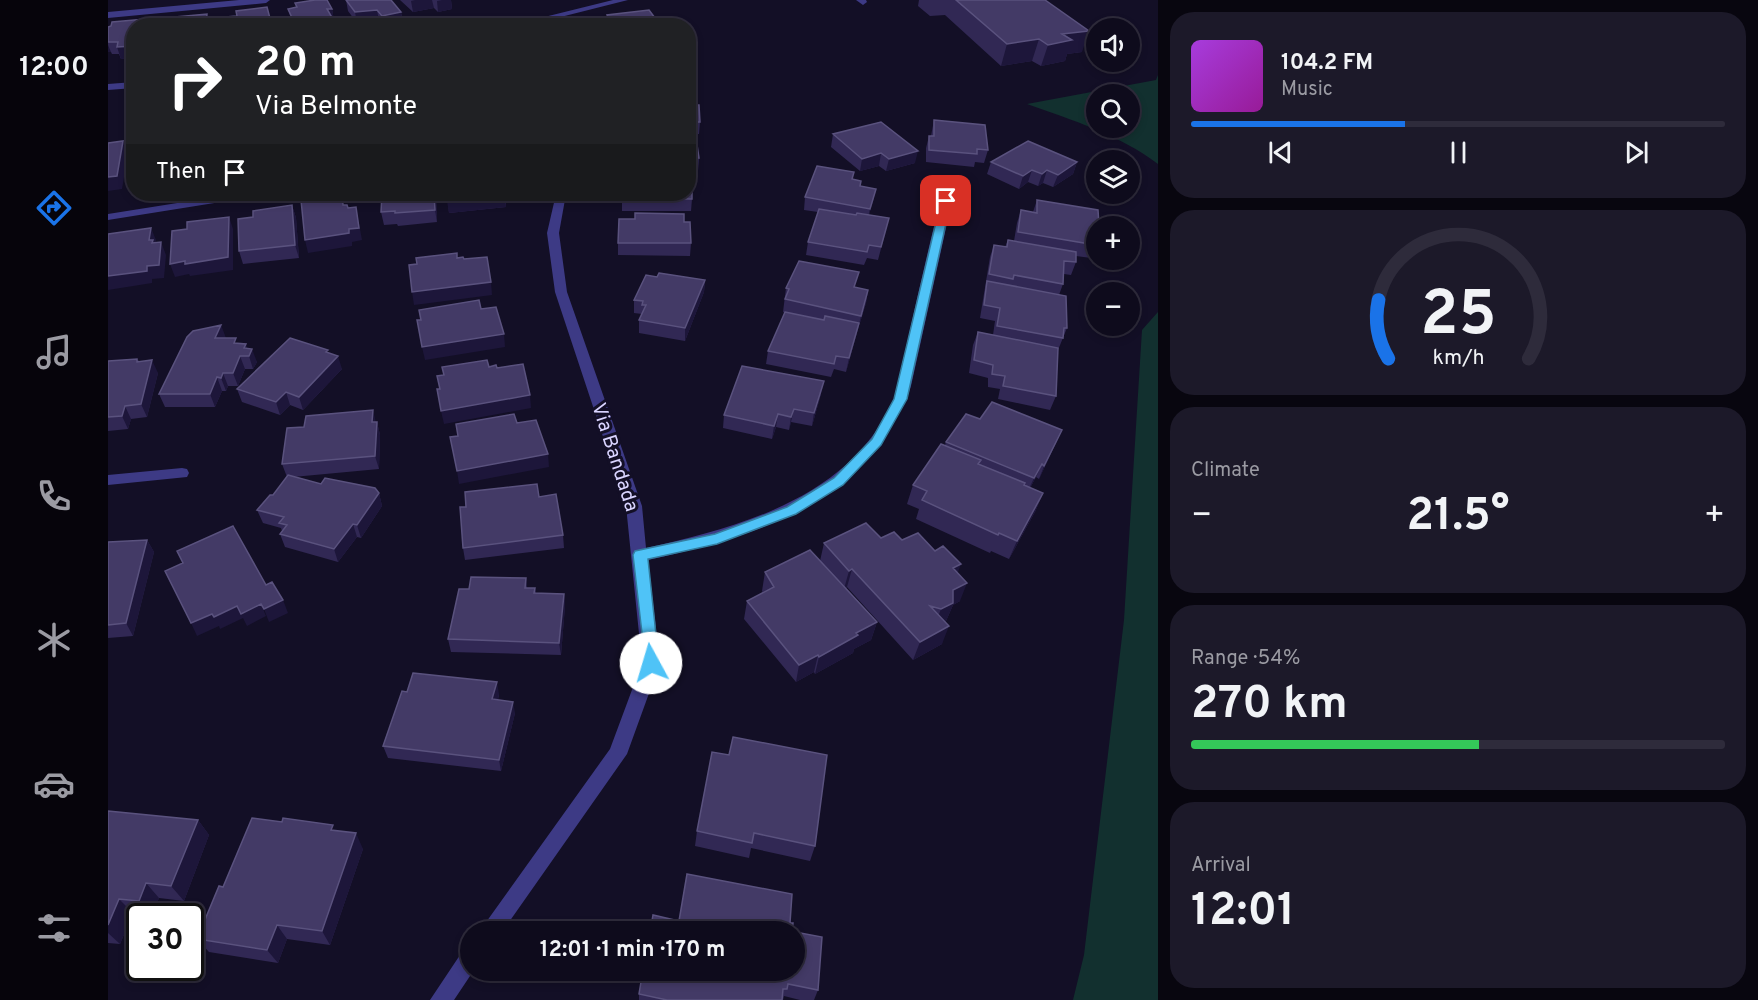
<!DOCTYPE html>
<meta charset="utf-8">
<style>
body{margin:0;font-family:Overpass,sans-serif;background:#1c1929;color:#f1f3f6;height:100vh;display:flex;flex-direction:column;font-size:22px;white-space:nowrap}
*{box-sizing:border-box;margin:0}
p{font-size:20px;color:#9b9ba3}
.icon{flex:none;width:33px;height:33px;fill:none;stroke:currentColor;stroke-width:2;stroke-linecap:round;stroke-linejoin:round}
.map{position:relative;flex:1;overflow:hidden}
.side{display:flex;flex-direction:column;gap:12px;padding:12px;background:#08060f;width:600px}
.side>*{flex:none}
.hud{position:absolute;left:18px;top:18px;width:570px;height:183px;border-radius:24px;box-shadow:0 3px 9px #0003,0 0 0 2px #2e2b3b;background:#202124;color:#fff;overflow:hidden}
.fabs{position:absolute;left:978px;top:18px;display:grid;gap:12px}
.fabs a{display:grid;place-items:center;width:54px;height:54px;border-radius:50%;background:#0e0b1c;box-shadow:0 3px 9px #0003,0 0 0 2px #2e2b3b;font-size:30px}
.speed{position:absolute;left:18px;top:903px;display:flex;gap:12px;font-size:30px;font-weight:700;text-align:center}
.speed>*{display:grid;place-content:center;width:78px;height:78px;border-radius:50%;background:#0e0b1c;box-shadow:0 3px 9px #0003,0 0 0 2px #2e2b3b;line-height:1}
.speed .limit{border:3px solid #111;border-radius:9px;background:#fff;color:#111}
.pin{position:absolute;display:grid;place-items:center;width:51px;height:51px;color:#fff;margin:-26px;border-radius:12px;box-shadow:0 3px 9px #0006}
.me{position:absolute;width:66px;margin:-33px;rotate:354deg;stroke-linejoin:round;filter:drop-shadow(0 0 4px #0008)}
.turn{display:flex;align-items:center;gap:21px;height:126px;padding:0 30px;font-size:27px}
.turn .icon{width:78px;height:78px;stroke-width:2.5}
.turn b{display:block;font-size:42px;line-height:51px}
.then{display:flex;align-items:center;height:57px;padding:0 30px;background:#0003;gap:12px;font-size:22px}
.big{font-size:45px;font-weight:700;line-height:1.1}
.side .tile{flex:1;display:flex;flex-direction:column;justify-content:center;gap:9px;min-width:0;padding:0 21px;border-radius:24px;background:#1c1929}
.side .dial{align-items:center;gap:0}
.dial svg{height:156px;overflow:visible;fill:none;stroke:#2e2b3b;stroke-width:7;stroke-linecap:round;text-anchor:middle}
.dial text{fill:#f1f3f6;stroke:none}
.song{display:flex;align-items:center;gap:18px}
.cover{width:72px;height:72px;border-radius:9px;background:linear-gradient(135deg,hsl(280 70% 55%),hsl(300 70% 35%))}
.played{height:6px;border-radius:3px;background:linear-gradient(90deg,#1a73e8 40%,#2e2b3b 40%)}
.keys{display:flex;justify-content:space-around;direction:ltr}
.heat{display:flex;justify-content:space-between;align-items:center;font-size:33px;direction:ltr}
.charge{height:9px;border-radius:4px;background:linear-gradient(90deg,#34c759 54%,#2e2b3b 0)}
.trip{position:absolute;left:352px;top:921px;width:345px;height:60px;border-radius:30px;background:#0e0b1c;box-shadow:0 3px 9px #0003,0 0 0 2px #2e2b3b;font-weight:700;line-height:60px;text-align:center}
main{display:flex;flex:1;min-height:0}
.tabs{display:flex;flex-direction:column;width:108px;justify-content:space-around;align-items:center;background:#06040b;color:#9b9ba3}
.tabs .icon{width:42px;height:42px}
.tabs .active{color:#1a73e8}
.tabs b{font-size:27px;color:#f1f3f6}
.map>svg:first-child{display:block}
.green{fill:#12302f;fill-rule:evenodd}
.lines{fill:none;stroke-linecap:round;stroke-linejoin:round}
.service{fill:#3d3a85;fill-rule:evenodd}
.minor{fill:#3d3a85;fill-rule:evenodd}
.tertiary{fill:#3d3a85;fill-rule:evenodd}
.wall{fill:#312854}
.shaded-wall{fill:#1d163a}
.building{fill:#433a66;stroke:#5a527e;stroke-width:1.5}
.route{fill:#4fc3f7;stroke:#337fa1;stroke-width:1.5}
.labels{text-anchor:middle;stroke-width:6;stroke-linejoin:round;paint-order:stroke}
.street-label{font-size:20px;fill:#d9d4ff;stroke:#130f26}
</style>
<main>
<nav class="tabs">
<b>12:00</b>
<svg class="icon active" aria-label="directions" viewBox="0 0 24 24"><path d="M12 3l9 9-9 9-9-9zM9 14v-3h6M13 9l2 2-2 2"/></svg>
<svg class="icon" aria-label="music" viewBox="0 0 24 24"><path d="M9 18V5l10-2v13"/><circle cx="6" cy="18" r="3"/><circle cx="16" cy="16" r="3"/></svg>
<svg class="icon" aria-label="phone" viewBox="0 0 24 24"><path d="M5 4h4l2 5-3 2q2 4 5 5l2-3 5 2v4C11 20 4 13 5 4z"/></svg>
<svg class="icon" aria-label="climate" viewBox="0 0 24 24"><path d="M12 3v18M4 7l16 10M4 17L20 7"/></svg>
<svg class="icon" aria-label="car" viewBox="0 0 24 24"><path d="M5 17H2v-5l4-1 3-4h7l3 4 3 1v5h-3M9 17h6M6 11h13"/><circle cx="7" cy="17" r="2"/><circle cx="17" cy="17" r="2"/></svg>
<svg class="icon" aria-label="filters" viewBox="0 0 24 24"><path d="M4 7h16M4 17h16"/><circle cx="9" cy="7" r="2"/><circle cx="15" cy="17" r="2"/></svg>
</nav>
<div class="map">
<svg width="1050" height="1000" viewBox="0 0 1050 1000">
<rect width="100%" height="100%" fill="#130f26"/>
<path class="green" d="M1050,75v89c-38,-29 -86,-44 -131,-60l129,-24zM988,94h34v34h-34z
M1050,312v688h-85l11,-45 40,-335 18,-290z"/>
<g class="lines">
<path class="service" d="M748,0h10l1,2 -4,3z"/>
<path class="minor" d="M131,0h31l-4,3 -158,15v-6z
M126,194h23l-5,3 -144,23v-6z
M448,194h10l-7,39 8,59 75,214 4,42c96,-21 211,-53 250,-155 6,-18 8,-36 12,-54 10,-46 21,-92 32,-138l6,-3 6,3 -41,185c-4,14 -11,25 -18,37 -51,89 -152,116 -245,137l12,103 -33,91 -125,178h-23l131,-183 32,-86 -16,-157 -71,-214 -8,-59z
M74,468l5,1 2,4 -2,4 -79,8v-10z
M363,945v25h3l-20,30h-24l34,-51z"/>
<path class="tertiary" d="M505,0h15l-103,26h-17z
M26,82v6l-26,2v-6z"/>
</g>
<path class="wall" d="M238,0l55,12 2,11 -12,3h-9l-3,-5 -22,2 -9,-12z
M292,0h51l1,9 -14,3 -4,-4 -21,4z
M811,0h126l37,52 -15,2 -2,7 -24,5 -9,-5 -31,5 -56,-51 -15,1 -12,-10z
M187,3l37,6 3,17h-42l-5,-17 8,-2z
M26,26v32l-13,1 -2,-5h-7l-1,-2h-3v-25z
M580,71l4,15v12h-4z
M580,99l8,6 4,17 -1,12h-9v4l9,20 -1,13h-10z
M826,120l54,30 -4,13 -9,-1 -1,5 -48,-5v-14l3,-12h2z
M725,134l82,29 -29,8 -7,-5 -19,5 -29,-24z
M883,162h86l-4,12 -20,13 -10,-4 -5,3 -10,-4 -9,7 -32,-15z
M581,178l3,21 -1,12h-69v-17z
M745,179l7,8 16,2 -7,26 20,3 -11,42 -11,-2 -3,7 -58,-10 2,-13 10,-30 -14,-2 1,-13z
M328,194l1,28 -39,4 -1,-2 -13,1 -3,-13z
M339,194h64l1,5h-6v8l-57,6z
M929,200l59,26v19l-5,13 -15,-2v6l-5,13 -7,-1 -1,10 -4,11 8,33 -9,22 -2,46 -6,14 -52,-11 2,-10 -12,-2v-9l-19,-5 4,-28 5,-13 15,3 2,-14 -15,-3 10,-61 4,-12 11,2 3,-7 6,1 3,-18 4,-13 12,2z
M184,205l4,13 3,40 -56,6 -4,-13z
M527,219l49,3 7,21 -1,13 -72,-1v-12z
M549,277l48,3 -1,12 -19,49 -46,-8v-13l3,-6 -8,-1v-13z
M678,288h69l13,2 -2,13 -8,26 -12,43 -12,-3 -3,8 -65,-13 2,-13 17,-38 -2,-1z
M117,338l22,10 10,14 -4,7h-8l-7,17h-10l-2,5h-4l-7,16h-50l-6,-13z
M222,354l12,15 -39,41 -13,-5 -10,10 -38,-13 -5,-13z
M29,359l2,2 19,12 -11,44 -16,2 -3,10 -20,2v-70z
M713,394l-9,32 -21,-4 -2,8 -13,-3 -4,12 -49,-11 1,-13z
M872,419l82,11 -23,49 -3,-2 -6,11 13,5 -8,19 -26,47 -18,-8 -1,2 -74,-34 3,-10 -12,-5 6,-19 32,-40 1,-3z
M269,422l3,13 -1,34 -86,8 28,7 58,9 3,13 -21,32 -4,-1 -19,25 -53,-15 -5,-13 2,-3 -1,-3 -18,-5 -6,-13 16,-15 14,-18 -5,-13z
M431,497l24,38 1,13 -99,12 -2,-12z
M773,538l21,2 56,33 2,28 -7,4 -7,16 -1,1 -3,22 -29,16 -66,-73 -1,1 31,34 -6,18 -17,9 -1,4 -38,21 -1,-2 -18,10 -52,-63 3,-18 16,-8 -1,-2 3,-19 55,-11 4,-18z
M39,540l7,12 -21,84 -25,2v-96z
M418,578l1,10h8l1,5 28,1 1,12 -4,49 -110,-3 -3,-13 21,-50z
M391,694l-1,6 17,13 -14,58 -113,-13 -5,-12z
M621,755l86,91 -5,15 -59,-13 -2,10 -54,-12 2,-15z
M0,811l90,9 11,15 -25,66 -25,-3 -7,17 -19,-2 -13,31 -12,-1z
M227,830l28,19 -33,96 -43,-6 -9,24 -69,-11 -12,-13 26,-52z
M687,970l23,20 -4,10h-14l-16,-4 -1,4h-144v-6z"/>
<path class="shaded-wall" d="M307,0h17l2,8 -21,4 -2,-11z
M334,0h9l1,9 -14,3 -1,-11z
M219,9h5l2,11h-4z
M269,10l2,11 -22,2 -2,-11z
M293,12l2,11 -12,3h-8l-1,-10z
M99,14l3,12h-5z
M209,20l2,6h-24l-1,-4z
M226,21l1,5h-15l-1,-3z
M981,31l-7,21 -15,2 -2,7 -24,5 7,-21 14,-11z
M931,39l-7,22 -31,5 6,-22z
M0,45l3,7h-3z
M26,46v12l-13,1 -4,-12z
M15,141l5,13 -6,35 -14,2v-14z
M810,151l-3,12 -29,8 3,-12z
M773,153l-2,13 -19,5 2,-12z
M969,162l-4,12 -20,13 5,-12z
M924,170l-4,12 -9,7 4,-13z
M939,170l-4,13 -5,3 4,-12z
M18,175h8v13h-3z
M768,189l-3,13 -6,19 3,-12z
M326,194h2l1,28 -2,-12z
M397,194l1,13 -57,6 -2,-12z
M184,205l4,13 3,40 -4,-13z
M248,207l6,33 -10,2v4l-44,7 -3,-13 44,-11z
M121,217l4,12v41l-43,6 -1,-2 -14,3 -5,-13z
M43,228l5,12 -1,5 -6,-5z
M53,242l5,13 -2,23 -12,1v4l-44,7v-14l39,-10z
M597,280l-1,12 -19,49v-13z
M383,282l1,13 -78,10 -2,-13z
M760,290l-2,13 -8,26 3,-13z
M751,323l-3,13 -10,36 3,-14z
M113,325l5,13h-11z
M396,334l1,13 -80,13 -3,-13z
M138,344l3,10 3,-5 5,13 -4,7 -4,-13 -5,-8z
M132,356l5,13 -7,17 -5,-13z
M230,356l4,13 -39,41 -4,-13z
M44,360l6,13 -11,44 -6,-13z
M115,373l5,13 -2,5 -5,-13z
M109,377l5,14 -7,16 -5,-13z
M716,381l-3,13 -9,32 2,-13z
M178,392l4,13 -10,10 -4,-13z
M422,395l1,13 -87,16 -3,-13z
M17,406l6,13 -3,10 -6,-13z
M686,409l-3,13 -2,8 2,-13z
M265,410l3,13 -4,-1z
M670,414l-2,13 -4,12 2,-13z
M269,422l3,13 -1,34 -4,-13z
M954,430l-6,13 -17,36 5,-13z
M440,454l1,13 -90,17 -2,-13z
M934,464l-6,13 -8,14 6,-13z
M271,493l3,13 -21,32 -4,-13z
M935,493l-8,19 -26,47 8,-18z
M245,524l4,13 -19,25 -4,-13z
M39,540l7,12 -21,84 -7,-13z
M853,564l-7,19 -1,-15z
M744,569l-5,18 -3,2 5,-18z
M859,583l-7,18 -7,4 -7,16 -12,6 7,-18 12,-19z
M456,594l1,12 -4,49 -2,-12z
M175,600l5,13 -19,9 -5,-13z
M153,604l5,12 -19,10 -6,-12z
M129,606l6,12 -23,11 -1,-3 -22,10 -6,-13 21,-9z
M769,622l-6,18 -17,9 -1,4 -38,21 4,-17 37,-24z
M841,626l-7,18 -29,16 7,-18z
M710,655l-4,17 -18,10 3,-17z
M389,682l2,12 -4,17 -3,-12z
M405,702l2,11 -14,58 -2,-11z
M90,820l11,15 -25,66 -13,-15z
M248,833l7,16 -33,96 -8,-14z
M38,883l13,15 -7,17 -13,-14z
M11,899l14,14 -13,31 -12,-11v-8z
M169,925l10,14 -9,24 -11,-13z"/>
<path class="building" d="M207,0h12l5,9h-5l7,12 -15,2 -2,-3 -23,2 -6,-13 9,-2 -2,-4z
M238,0h45l10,12 -19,4 -5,-6 -22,2z
M848,0h89l44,31 -27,3 10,6 -24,5 -9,-6 -32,5z
M159,7l5,19h-44l-2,-9 11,-1 -1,-5z
M541,10l12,16h-59l-3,-5 10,-1 -2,-5z
M99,14l-1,11 -42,1v-4l10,-1 1,-4z
M37,19l-2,7h-9v20l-17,1 1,-5h-10v-15l3,-1 1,-4z
M580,71h1l3,15h-4z
M580,99h8v6h3l1,17h-12z
M826,120l51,5 3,25 -11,-1v5l-48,-4v-14h5z
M773,122l37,29 -29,8 -8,-6 -19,6 -29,-25z
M580,133h2v5h6l3,20h-11z
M15,141l-6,35 -9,1v-34z
M23,141h3v34h-8z
M920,141l49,21 -19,13 -11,-5 -5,4 -10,-4 -9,6 -32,-14z
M709,166l37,6 -2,7 9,2 -1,5 16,3 -6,20 -65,-12z
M581,171v7h3v21l-71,-1 1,-4h66z
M234,194l1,11h4l1,3 8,-1 3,21 -10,1v4l-44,7 -4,-40z
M274,194h52l1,16 -40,3v-2l-14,1z
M339,194h58l-58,7z
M929,200l61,10 1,16h-3v19l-78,-13 3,-22 16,3z
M184,205l3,40 -56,6 -1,-32 15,-2v-6z
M711,209l37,6 1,-2 32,5 -8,29 -12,-2 -2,7 -59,-10z
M527,213l49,1v8h6l1,21h-73l1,-24h16z
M121,217l-1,40 -43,7v-3l-15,3 2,-33 15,-2v-7z
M43,228l-2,12h4l-1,3 9,-1 -2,23 -12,1v5l-39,5v-42z
M900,240l68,12v10l-12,-1 -1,23 -49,-9 -1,4 -24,-5 5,-29 13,2z
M349,253v5l6,-1 1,2 23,-2 4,25 -79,10 -3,-27 8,-1 -1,-6z
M691,261l60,11 -5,15 14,3 -7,26 -76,-17 4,-10 -3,-1z
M551,273l46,7 -20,48 -46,-8 7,-15h-4l1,-4 -9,-1 12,-25 11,2z
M879,281l79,15 1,32h-3l-1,10 -66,-12 3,-18 -16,-3z
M371,300l2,9 15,-2 8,27 -82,13 -5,-27h4l-2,-10z
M677,312l39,8 1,-4 34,7 -10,35 -13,-2 -2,8 -66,-13z
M113,325l-6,13h21l-2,5 12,1 -2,4 8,1 -3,7h-9l-7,17h-10l-2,5 -4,-1 -7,17h-51l28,-57 6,-6z
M870,332l80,16 -2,48 -53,-10 2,-10 -13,-2 1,-9 -19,-5z
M182,338l38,12 -2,2 12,4 -39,41 -13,-5 -10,10 -39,-13z
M29,359v3l15,-2 -11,44 -16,2 -3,10 -14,1v-56z
M379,360l2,7 7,-2 1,3 26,-4 7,31 -89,16 -4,-22h3l-3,-13 7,-1 -2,-8z
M634,366l82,15 -10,32 -20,-4 -3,8 -13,-3 -4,12 -50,-11z
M884,402l70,28 -18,36 -2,-2 -8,14 -88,-36 20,-28 14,5z
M265,410l-1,12h5l-2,34 -93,8 5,-36 17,-1 2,-11z
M406,414l3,9 19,-3 12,34 -91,17 -7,-34 8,-1 -2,-12z
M833,444l40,16 -3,4 47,19 -1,2 19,8 -26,48 -18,-8 -1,2 -76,-35 5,-9 -14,-6z
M180,475l33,9 4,-6 50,10 4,5 -22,32 -4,-1 -19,25 -54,-15 7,-9 -8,-2 5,-6 -27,-7 13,-15h3z
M429,484l2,13 17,-3 7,41 -100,13 -3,-41h6l-1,-15z
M758,523l15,15 13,-6 8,8 16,-7 17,18 8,-5 18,18 -8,4 14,15 -14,7v13l-12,6 -11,-3 19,20 -29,16 -68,-73 -3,2 -25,-28z
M125,526l33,59 6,-3 11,18 -19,9 -3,-5 -20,10 -4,-8 -23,11 -2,-3 -21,9 -26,-52 18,-8 -6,-12z
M39,540l-21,83 -18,2v-83z
M702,550l67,72 -21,11 2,2 -39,22 -1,-2 -19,10 -52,-64 27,-14 -9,-15z
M363,577l55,1 -1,10h10l-1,5 30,1 -5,49 -111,-4 11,-50h10z
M305,673l84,9 -5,17 21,3 -14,58 -116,-14 19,-55 5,1z
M625,737l94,18 -12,91 -61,-13 -2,10 -55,-12 15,-79 17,3z
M0,811l90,9 -27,66 -25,-3 -7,18 -20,-2 -11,26z
M144,818l30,4 1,-4 50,7 -2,5 25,3 -34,98 -45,-6 -10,25 -70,-11 22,-53 4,1z
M579,874l105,20 -2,29h3l-1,9h-142l3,-17 26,6z
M687,932l27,5 -4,53 -30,-6 -1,5h-4l-1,11h-115l-28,-6 4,-24h152z"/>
<path class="route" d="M838,198l5,3 -44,198 -26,46 -38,40 -47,29 -79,30 -69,15 11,104 -2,5 -6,2 -5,-2 -13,-113 2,-4 80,-17 72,-27 47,-29 38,-39 22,-40 47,-198z"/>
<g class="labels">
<g class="street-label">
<text transform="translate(508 457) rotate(72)" y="7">Via Bandada</text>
</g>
</g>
</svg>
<div class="fabs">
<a><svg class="icon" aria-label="sound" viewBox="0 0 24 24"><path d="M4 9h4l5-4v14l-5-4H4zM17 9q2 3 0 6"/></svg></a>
<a><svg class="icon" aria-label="search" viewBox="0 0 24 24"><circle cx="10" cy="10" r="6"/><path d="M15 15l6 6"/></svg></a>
<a><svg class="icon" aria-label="layers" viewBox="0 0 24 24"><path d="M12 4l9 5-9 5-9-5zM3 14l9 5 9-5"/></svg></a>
<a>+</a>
<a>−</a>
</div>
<div class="speed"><div class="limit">30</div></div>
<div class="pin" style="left:838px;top:201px;background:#d93025"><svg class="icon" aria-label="arrive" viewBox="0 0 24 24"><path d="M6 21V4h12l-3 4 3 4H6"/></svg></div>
<svg class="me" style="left:543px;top:663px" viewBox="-20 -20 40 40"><circle r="19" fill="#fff"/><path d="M0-13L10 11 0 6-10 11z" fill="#4fc3f7"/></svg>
<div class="trip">12:01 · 1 min · 170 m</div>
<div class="hud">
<div class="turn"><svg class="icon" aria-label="right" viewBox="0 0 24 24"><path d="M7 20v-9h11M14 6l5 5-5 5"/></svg><div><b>20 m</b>Via Belmonte</div></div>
<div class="then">Then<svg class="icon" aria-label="arrive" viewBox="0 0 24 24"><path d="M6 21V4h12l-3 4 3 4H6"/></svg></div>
</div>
</div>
<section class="side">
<div class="tile">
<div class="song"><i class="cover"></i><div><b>104.2 FM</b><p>Music</p></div></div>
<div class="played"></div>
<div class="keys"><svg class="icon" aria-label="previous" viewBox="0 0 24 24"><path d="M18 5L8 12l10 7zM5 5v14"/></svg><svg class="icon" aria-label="pause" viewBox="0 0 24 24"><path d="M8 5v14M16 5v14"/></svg><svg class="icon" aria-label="next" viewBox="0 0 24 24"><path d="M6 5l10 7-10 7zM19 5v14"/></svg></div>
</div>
<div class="tile dial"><svg viewBox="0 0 100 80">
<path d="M14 69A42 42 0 1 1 86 69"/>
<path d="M14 69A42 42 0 0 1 9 39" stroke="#1a73e8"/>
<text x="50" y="56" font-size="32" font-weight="700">25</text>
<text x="50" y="72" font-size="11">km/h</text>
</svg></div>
<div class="tile"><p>Climate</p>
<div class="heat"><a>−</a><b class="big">21.5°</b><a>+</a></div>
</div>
<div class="tile"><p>Range · 54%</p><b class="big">270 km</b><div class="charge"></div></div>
<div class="tile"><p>Arrival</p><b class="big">12:01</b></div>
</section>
</main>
